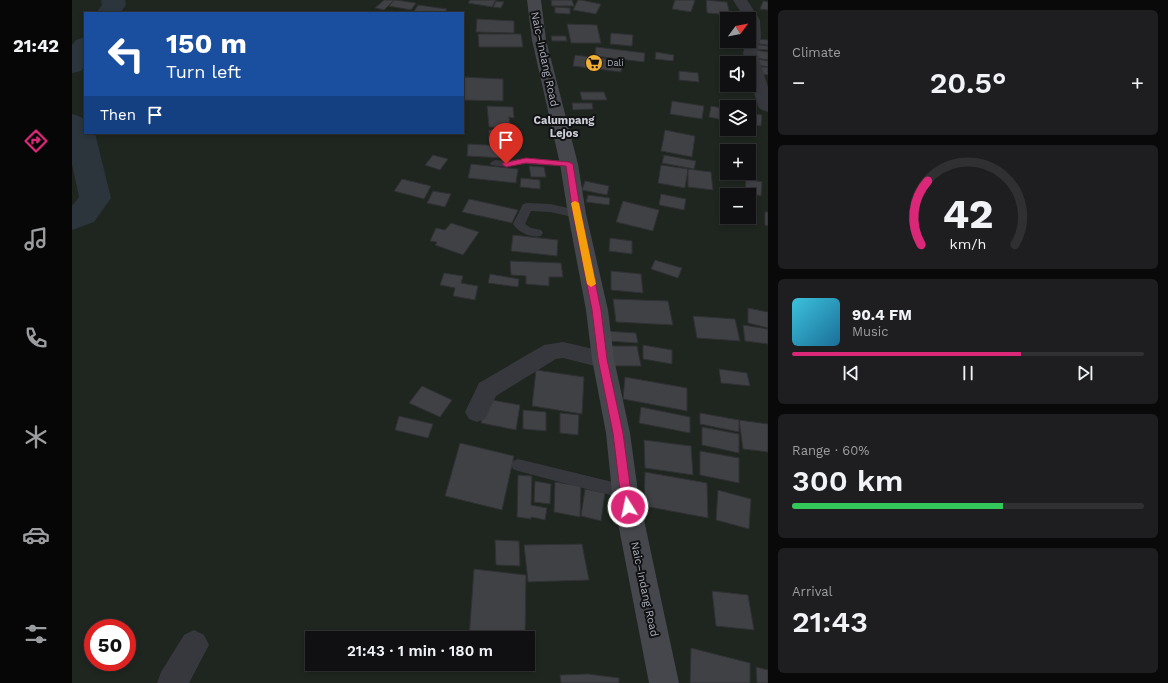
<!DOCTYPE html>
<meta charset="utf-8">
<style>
body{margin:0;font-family:"Work Sans",sans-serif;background:#1e1e20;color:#f1f3f6;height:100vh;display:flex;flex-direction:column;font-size:15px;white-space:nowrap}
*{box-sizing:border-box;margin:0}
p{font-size:13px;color:#9c9d9f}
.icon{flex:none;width:22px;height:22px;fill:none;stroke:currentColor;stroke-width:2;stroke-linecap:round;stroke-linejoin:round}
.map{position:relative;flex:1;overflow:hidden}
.panel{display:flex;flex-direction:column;gap:10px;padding:10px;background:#09090a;width:400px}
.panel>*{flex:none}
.guide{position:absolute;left:12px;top:12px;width:380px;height:122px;border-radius:0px;box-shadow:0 2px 6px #0003,0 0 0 1px #303032;background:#1a4fa0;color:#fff;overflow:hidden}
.needle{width:26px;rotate:58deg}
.tools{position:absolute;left:648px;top:12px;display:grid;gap:8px}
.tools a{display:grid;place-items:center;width:36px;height:36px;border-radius:0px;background:#101012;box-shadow:0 2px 6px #0003,0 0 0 1px #303032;font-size:20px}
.speed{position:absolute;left:12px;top:619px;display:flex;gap:8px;font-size:20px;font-weight:700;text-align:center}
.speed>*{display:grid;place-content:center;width:52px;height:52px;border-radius:50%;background:#101012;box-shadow:0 2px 6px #0003,0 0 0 1px #303032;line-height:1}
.speed .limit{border:6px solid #d22;background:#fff;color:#111}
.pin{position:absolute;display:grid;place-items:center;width:34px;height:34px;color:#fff;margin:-41px -17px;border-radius:50% 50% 50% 0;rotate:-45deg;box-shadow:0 0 4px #0007}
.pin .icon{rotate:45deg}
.me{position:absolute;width:44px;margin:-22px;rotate:350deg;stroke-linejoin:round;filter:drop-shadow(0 0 3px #0008)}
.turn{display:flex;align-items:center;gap:14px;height:84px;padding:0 16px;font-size:18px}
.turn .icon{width:52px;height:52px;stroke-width:2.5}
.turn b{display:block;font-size:28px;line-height:34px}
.then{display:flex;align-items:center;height:38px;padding:0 16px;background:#0003;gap:8px;font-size:15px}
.big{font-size:30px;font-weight:600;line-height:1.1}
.panel .card{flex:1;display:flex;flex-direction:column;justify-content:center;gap:6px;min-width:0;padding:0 14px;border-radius:6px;background:#1e1e20}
.panel .dial{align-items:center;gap:0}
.dial svg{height:104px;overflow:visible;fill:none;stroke:#303032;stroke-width:7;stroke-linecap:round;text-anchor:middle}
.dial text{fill:#f1f3f6;stroke:none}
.song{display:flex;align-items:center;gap:12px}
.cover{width:48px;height:48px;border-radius:6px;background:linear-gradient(135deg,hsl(190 70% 55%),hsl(200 70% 35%))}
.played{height:4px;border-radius:2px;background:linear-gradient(90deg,#db2777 65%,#303032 65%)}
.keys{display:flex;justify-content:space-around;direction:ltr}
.heat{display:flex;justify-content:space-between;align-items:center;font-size:22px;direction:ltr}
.charge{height:6px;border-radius:3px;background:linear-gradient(90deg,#34c759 60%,#303032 0)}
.trip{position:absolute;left:233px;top:631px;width:230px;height:40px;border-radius:0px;background:#101012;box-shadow:0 2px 6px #0003,0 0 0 1px #303032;font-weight:600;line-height:40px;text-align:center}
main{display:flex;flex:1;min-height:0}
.menu{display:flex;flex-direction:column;width:72px;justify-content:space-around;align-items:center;background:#060607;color:#9c9d9f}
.menu .icon{width:28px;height:28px}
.menu .selected{color:#db2777}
.menu b{font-size:18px;color:#f1f3f6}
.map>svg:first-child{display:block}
.green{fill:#1e261f;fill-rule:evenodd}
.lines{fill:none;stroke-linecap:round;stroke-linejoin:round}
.river{fill:#2c353c;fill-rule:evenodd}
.building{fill:#404145;stroke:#303034}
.lane{fill:#37383d;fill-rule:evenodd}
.street{fill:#37383d;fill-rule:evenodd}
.secondary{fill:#45474d;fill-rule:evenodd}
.route{fill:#db2777;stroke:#8e194d}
.slow{fill:#f59e0b}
.labels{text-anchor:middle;stroke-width:4;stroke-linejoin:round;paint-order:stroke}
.far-poi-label{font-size:9px;fill:#a8adb8;stroke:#111113;text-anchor:start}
.street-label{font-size:11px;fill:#a8adb8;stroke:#111113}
.far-quarter-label{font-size:11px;font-weight:bold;fill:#c9ccd4;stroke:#111113}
</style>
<main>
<nav class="menu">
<b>21:42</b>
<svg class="icon selected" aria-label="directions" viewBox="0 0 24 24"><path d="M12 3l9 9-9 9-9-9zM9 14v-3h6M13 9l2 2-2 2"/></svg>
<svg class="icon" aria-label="music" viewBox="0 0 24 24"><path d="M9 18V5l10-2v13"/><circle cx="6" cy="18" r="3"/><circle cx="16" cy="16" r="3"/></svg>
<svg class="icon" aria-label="phone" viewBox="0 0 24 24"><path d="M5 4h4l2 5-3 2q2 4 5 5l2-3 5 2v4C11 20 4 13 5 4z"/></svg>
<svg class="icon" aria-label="climate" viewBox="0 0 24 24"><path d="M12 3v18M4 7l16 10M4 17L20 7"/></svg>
<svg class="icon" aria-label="car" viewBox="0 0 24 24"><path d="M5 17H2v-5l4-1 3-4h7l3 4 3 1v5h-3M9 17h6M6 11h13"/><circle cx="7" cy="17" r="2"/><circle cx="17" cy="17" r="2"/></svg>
<svg class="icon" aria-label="filters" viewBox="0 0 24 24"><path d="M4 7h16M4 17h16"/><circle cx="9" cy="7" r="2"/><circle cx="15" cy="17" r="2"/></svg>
</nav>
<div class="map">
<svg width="696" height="683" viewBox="0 0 696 683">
<rect width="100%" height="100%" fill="#161618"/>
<path class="green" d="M0,0h696v683h-696zM13,13h378v120h-378zM655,19h22v22h-22zM655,63h22v22h-22zM655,107h22v22h-22zM655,151h22v22h-22zM655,195h22v22h-22zM21,628h34v34h-34zM240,638h216v26h-216z"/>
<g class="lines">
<path class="river" d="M29,0h24l1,5 -6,8h-24l6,-8z
M13,37v28l-4,6 -9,2v-28l4,-5z
M0,114c14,4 13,5 13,19h10l16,65 -17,24 -22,8v-24l7,-9 -7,-33z"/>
</g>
<path class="building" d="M312,0h10l-10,10 -9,-2z
M322,0h2l20,3 -5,7 -22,-4z
M398,0h26l-4,7 -24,-4z
M479,0h21l2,6h-22z
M506,0h3l20,4 -5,10 -23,-4z
M603,0h20l-4,12 -19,-3z
M634,0l21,2 3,13 -23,-2z
M424,1l8,1 -3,6 -8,-1z
M691,1l5,1v8l-8,-1z
M346,5l29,4 -2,4h-32z
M483,7l15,1v6l-15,-1z
M405,19l37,2v12l-38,-1z
M495,24l30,1 4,18h-30z
M539,33l22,2 -1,11 -22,-2z
M406,34h43l2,13h-44z
M479,36h15l1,5h-15z
M686,39l10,1v5l-9,-1z
M682,44l14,2v4l-13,-1z
M524,47l49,6 -1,9 -49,-6z
M683,50l13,2v8l-13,-2z
M584,52l18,3 -1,6 -18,-2z
M503,55l48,6 -2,11 -48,-6z
M686,59l10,2v6l-11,-2z
M689,67h7v8l-5,-1z
M607,71l19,2 1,9 -20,-2z
M391,77l40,2v22l-40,-1z
M508,92h24l3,8h-25z
M600,101l32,5 -2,13 -32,-5z
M500,103h20l1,6 -20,1z
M415,106l26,1 1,11 -5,-1 1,11 -21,-1z
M639,106l16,3v12l-18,-4z
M677,113l13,2 -1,11 -12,-2z
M417,130h19l1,12 -20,-1z
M593,130l30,6 -3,21 -31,-6z
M396,144l36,2 -1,12 -36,-2z
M361,155l15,4 -8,11 -15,-5z
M592,155l32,6 -2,8 -32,-6z
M399,164l47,5 -2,14 -48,-5z
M589,165l27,4 -3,19 -27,-5z
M457,166l15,1 2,10h-15z
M616,169l23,3 2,18 -25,-3z
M449,178l19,2v9l-20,-2z
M330,179l29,7 -7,13 -30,-8z
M674,179l16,3 -1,14 -16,-4z
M513,181l24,5 -2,9 -25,-5z
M361,191l18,3 -6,13 -18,-4z
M589,194l25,5 -2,11 -25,-5z
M516,195l22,3 -1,7 -23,-3z
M397,199l23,5 26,6 -6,13 -50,-11z
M551,201l36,9 -6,21 -37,-9z
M693,212h3v14l-3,-1z
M379,223l28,9 -16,23 -28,-10 2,-3 -7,-1 6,-13 9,2z
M441,235l45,5 -1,16 -46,-5z
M538,238l22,3v13l-23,-3z
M583,260l27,8 -4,10 -27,-9z
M438,261l51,2 2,14h-14v9l-23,-2v-8l-15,-1z
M539,271l30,3 2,19 -32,-3z
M372,273l19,3 -2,7 17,3 -3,14 -22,-4 2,-8 -15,-3z
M418,274l29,5 -1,8 -30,-4z
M541,299l55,2 5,24 -57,-3z
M676,308l20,4v16l-20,-5z
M621,316l42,3 5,22 -43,-3z
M671,325l25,4v15l-23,-3z
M533,331l31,2 2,10 -32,-2z
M571,345l29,5v14l-29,-5z
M537,346h28l4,20h-29z
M647,369l28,4 3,13 -29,-3z
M464,370l48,7 -2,37 -50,-8z
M553,377l62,11v23l-64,-12z
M350,386l30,14 -12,17 -31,-14z
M414,399l34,6 -4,25 -35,-7z
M569,407l49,10v16l-51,-10z
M451,410l23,2v19l-23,-2z
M488,413l19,2 -1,20 -18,-2z
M628,413l39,7v12l-39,-8z
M327,416l34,8 -5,14 -33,-8z
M667,420l29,4v28l-25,-3z
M630,427l37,7v19l-37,-8z
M572,440l47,6 2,29 -48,-7z
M388,443l54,13 -12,54 -57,-14z
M628,451l39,7v25l-39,-8z
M573,472l62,11 1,35 -64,-12z
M446,475l14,1 -1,29 16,3 -2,12 -14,-3v2l-14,-2z
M463,481l16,3 -1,20 -16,-2z
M483,482l26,4 -1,31 -26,-5z
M513,489l20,4 -4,28 -20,-5z
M646,490l33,9 -2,30 -33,-9z
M423,540l24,1 1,25 -24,-1z
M510,544l7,36 -61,2 -4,-37z
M402,569l52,6 -1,63h-56z
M640,591l36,4 6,35 -38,-4z
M619,648l59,15v20h-60z
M684,667l12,3v13h-11z
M516,674l31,4v5h-58l-1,-8z"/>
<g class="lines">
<path class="lane" d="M454,158l43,3 5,3 -5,3 -43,-3 -20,3 -15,-2 -1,-2 5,-3 11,1z
M455,203l23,1 31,7 2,3 -2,3 -4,1 -27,-6 -19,-1 -6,13 6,4 10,2 2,3 -2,3c-10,2 -22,-3 -28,-12l10,-20z
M446,459l107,26 5,2 3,5 -3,5 -5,2 -107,-28 -5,-2 -2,-4 2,-4z"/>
<path class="street" d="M661,0h14l13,20 1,16 -4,17 11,34v25l-8,-3 -2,-3 -9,-31v-12h-4l-2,-10 3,-12h3v-22h-4z
M491,342l48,11 3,6 -3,6 -8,3 -40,-10 -7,1 -60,37 -11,23 -8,3 -8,-3 -4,-7 14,-29 65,-38z
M122,630l10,5 5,10 -20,38h-32l4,-11 23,-37z"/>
<path class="secondary" d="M455,0h14l5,40 32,124 8,50 22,96 6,49 16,74 8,59 41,191h-30l-37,-191 -6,-59 -14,-74 -6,-49 -18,-96 -8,-50 -28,-124z"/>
</g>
<path class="route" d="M454,158l43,4 4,2 8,50 20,96 6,49 16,74 10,74 -1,3 -4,2 -4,-2 -2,-3 -9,-74 -15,-74 -6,-49 -19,-96 -7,-48 -40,-3 -20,4 -4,-3 1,-1z"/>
<path class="slow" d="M503,201l4,2 17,81 -5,3 -4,-3 -16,-81z"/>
<defs>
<g id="supermarket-disc" transform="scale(0.9)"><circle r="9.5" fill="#f2b134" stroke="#111113"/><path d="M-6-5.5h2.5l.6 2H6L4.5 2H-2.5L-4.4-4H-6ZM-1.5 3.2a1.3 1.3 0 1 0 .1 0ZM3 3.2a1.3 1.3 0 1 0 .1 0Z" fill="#111"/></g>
</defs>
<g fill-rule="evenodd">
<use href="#supermarket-disc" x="522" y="63"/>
</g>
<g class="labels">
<g class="far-poi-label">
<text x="535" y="66">Dali</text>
</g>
<g class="street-label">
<text transform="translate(473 59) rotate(78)" y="4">Naic–Indang Road</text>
<text transform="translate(573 589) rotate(78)" y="4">Naic–Indang Road</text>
</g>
<g class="far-quarter-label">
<text x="492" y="124">Calumpang<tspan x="492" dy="13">Lejos</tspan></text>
</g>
</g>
</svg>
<div class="tools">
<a><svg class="needle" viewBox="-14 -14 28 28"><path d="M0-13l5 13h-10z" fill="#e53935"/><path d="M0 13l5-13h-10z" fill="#9c9d9f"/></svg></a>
<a><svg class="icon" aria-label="sound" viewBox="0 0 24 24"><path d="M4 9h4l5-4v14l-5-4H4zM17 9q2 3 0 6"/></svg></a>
<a><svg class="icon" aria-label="layers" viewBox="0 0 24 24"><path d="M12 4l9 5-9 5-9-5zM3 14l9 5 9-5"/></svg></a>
<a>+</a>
<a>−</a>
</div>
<div class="speed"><div class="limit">50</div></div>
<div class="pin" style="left:434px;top:164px;background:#d93025"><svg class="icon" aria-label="arrive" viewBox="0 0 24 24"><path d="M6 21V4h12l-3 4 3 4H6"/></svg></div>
<svg class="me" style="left:556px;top:507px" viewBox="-20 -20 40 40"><circle r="17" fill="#db2777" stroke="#fff" stroke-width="3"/><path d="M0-11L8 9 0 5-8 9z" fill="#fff"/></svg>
<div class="trip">21:43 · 1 min · 180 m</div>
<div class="guide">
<div class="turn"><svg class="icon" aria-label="left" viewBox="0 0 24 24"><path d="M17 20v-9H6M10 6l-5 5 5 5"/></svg><div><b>150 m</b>Turn left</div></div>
<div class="then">Then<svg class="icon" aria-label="arrive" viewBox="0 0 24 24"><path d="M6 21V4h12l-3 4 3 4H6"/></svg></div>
</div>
</div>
<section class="panel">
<div class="card"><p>Climate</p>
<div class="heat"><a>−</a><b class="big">20.5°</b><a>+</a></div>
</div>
<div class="card dial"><svg viewBox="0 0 100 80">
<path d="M14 69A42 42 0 1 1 86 69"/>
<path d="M14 69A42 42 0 0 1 19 20" stroke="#db2777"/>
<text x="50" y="56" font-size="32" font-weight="700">42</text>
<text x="50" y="72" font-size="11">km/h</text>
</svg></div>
<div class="card">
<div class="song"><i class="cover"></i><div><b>90.4 FM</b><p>Music</p></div></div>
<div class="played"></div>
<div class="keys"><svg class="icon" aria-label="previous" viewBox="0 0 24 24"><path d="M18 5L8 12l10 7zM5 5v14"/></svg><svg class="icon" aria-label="pause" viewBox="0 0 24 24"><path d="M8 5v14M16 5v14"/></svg><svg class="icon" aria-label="next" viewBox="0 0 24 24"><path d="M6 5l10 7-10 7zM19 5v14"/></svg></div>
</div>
<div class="card"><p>Range · 60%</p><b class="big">300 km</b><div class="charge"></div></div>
<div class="card"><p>Arrival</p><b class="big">21:43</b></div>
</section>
</main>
